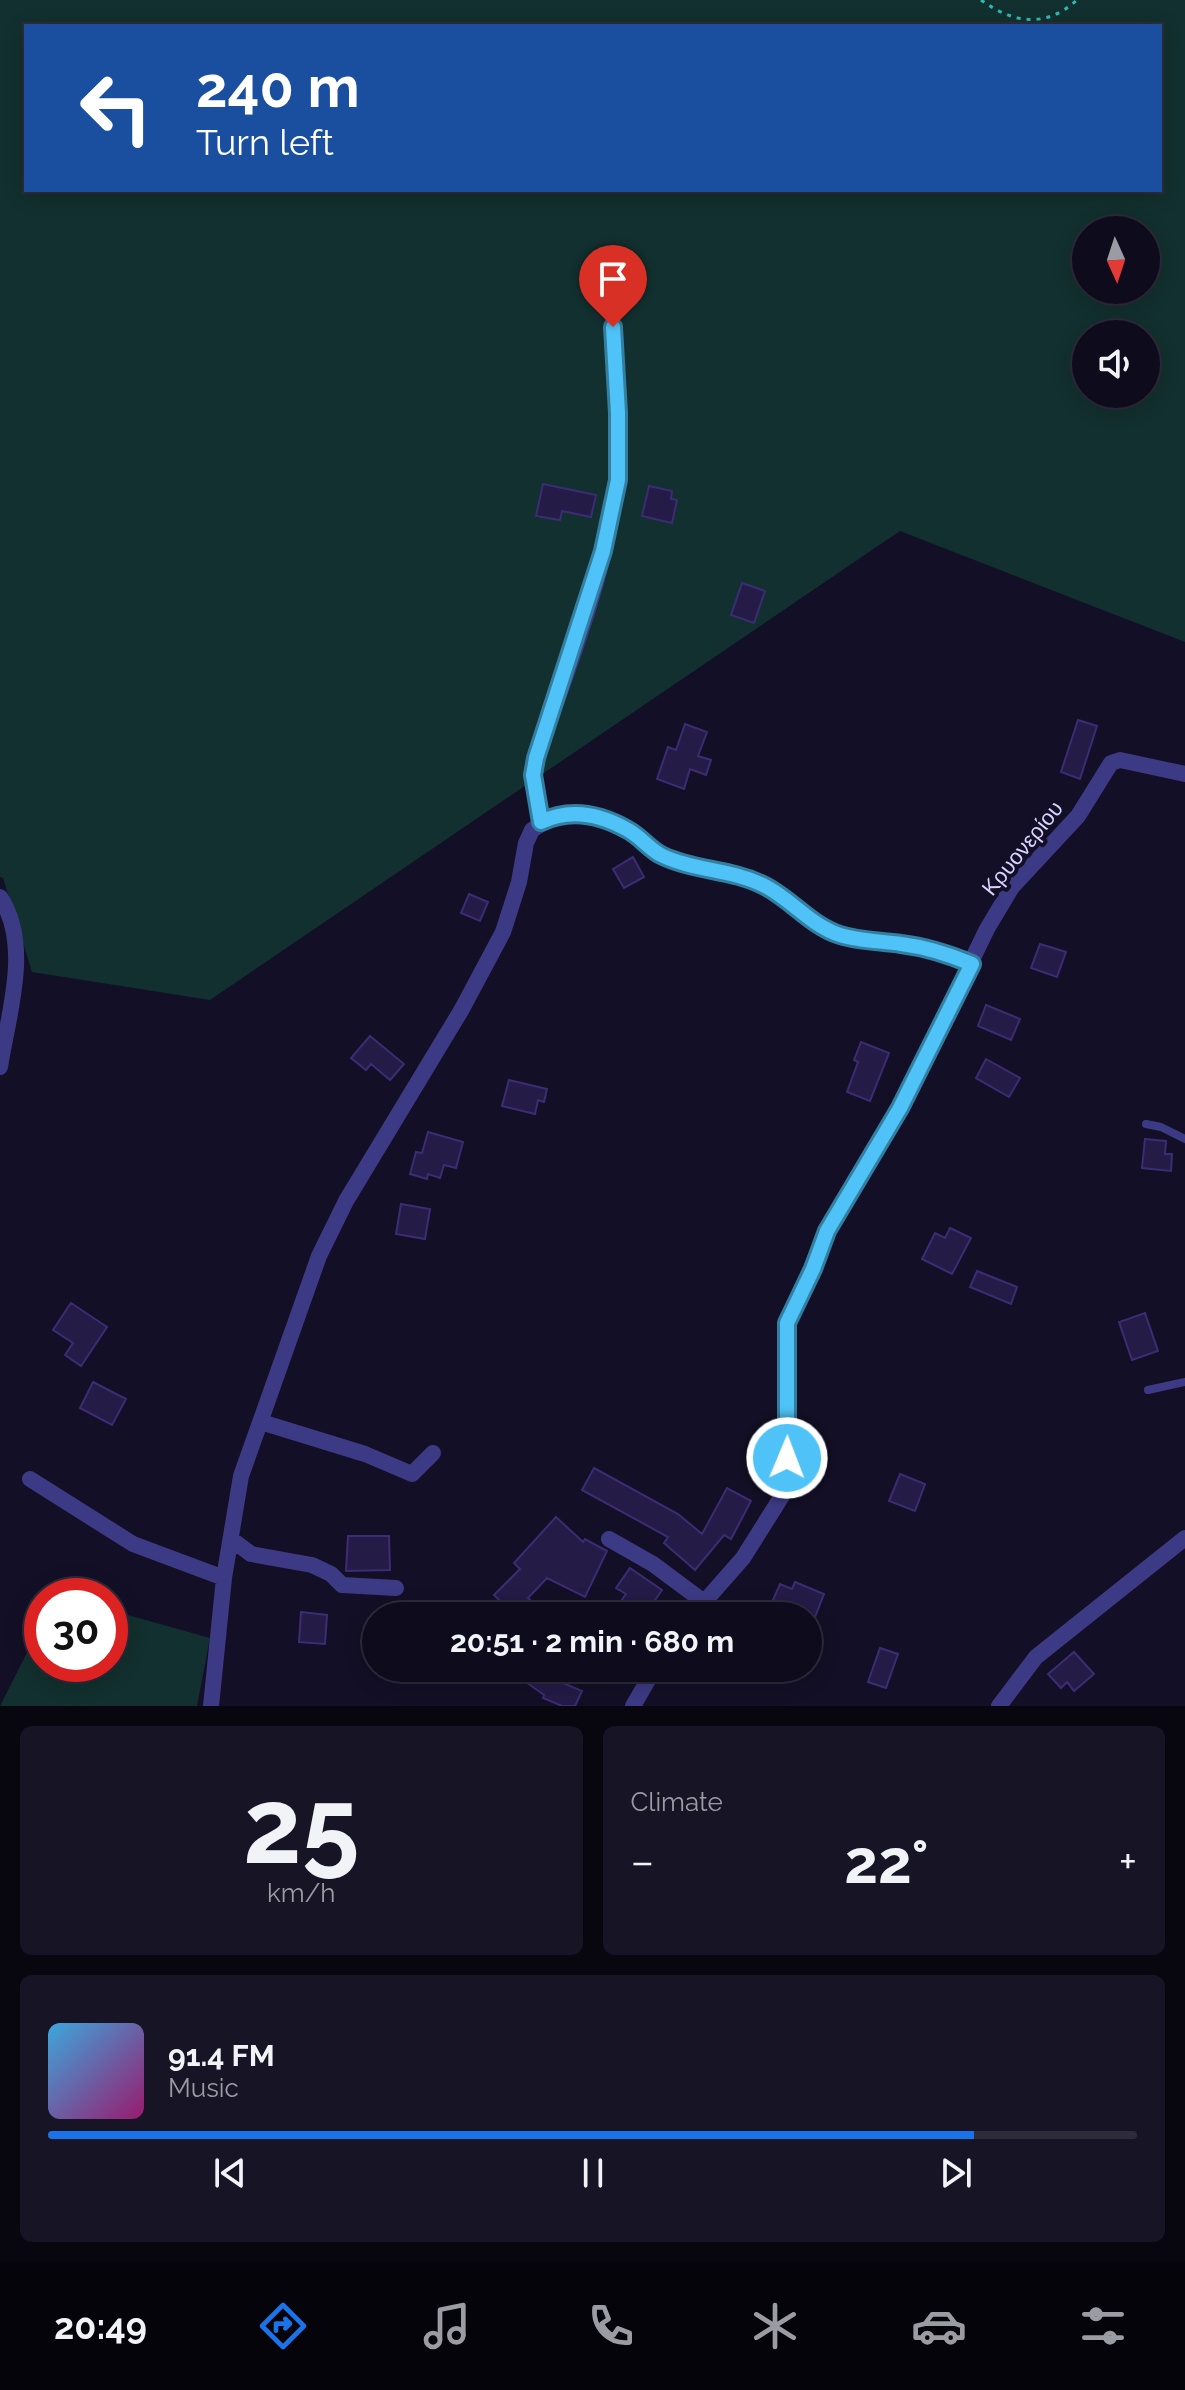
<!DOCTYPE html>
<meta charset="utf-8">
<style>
body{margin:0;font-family:Raleway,sans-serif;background:#171425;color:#f1f3f6;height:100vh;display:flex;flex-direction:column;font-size:30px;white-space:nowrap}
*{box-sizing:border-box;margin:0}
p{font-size:26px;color:#9b9ba3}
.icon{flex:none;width:44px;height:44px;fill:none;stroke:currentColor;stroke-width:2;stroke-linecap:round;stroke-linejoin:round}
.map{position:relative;height:1706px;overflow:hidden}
.details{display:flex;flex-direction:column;gap:20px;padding:20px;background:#08060f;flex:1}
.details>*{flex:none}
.hud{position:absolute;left:24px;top:24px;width:1138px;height:168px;border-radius:0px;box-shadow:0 4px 20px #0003,0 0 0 2px #2e2b3b;background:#1a4fa0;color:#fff;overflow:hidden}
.needle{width:52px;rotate:177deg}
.tools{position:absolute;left:1072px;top:216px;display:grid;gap:16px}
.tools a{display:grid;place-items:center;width:88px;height:88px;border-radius:50%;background:#0e0b1c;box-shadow:0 4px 20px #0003,0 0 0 2px #2e2b3b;font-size:40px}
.speed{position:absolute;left:24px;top:1578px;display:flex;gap:16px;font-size:40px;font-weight:700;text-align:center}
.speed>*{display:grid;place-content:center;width:104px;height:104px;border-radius:50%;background:#0e0b1c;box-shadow:0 4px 20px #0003,0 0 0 2px #2e2b3b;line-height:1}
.speed .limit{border:12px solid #d22;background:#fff;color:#111}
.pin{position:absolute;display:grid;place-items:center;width:68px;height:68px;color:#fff;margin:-82px -34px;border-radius:50% 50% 50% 0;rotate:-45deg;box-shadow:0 0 8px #0007}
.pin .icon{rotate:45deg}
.me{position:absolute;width:88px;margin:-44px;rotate:1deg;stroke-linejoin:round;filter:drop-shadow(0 0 6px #0008)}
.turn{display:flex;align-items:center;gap:28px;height:168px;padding:0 40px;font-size:36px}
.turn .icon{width:104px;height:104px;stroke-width:2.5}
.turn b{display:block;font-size:56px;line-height:68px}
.big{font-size:60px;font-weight:700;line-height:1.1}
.details .tile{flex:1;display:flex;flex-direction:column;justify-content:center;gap:12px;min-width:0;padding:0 28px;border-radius:12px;background:#171425}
.details .dial{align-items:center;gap:0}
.dial b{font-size:104px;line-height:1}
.song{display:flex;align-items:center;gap:24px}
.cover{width:96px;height:96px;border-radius:12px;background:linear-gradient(135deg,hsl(200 70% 55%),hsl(320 70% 35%))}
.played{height:8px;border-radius:4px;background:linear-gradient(90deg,#1a73e8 85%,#2e2b3b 85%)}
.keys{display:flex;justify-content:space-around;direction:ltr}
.heat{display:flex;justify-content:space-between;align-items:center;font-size:44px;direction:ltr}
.details .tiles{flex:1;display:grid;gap:20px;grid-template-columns:1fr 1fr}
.tile:last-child{grid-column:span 2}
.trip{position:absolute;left:362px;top:1602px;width:460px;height:80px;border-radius:40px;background:#0e0b1c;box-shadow:0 4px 20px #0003,0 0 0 2px #2e2b3b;font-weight:700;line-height:80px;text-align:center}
.tabs{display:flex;height:128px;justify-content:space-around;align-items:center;background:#06040b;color:#9b9ba3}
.tabs .icon{width:56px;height:56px}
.tabs .selected{color:#1a73e8}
.tabs b{font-size:36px;color:#f1f3f6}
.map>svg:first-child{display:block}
.green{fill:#12302f;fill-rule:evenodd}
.building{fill:#241b47;stroke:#3b2d73;stroke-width:2}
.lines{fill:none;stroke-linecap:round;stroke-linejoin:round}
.path{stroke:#2fb8b0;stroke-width:3;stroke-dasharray:4 6;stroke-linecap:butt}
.service{stroke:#3d3a85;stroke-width:8}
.minor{stroke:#3d3a85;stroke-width:16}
.route-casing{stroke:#337fa1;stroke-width:20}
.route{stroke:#4fc3f7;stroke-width:14}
.labels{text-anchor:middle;stroke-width:8;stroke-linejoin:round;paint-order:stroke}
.street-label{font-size:22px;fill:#d9d4ff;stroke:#130f26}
</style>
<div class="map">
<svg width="1185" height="1706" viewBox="0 0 1185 1706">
<rect width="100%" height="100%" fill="#130f26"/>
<path class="green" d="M0,0h1185v642l-285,-111 -690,469 -178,-28 -29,-94 -3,-1zM26,26h1134v164h-1134zM1086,230h60v60h-60zM1086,334h60v60h-60z
M110,1610l100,28 -13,68h-197l42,-83v41h68z"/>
<path class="building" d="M543,484l53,11 -5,22 -29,-6 -2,9 -24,-4z
M649,486l23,5 -1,8 6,1 -5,23 -30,-7z
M742,583l23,8 -11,32 -23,-8z
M1078,720l19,6 -17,53 -19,-7z
M685,724l22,8 -9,24 13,4 -5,15 -16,-6 -6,20 -27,-10 11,-32 8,3z
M633,857l11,20 -20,11 -11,-19z
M469,894l19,8 -8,19 -19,-8z
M1040,944l26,8 -9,25 -26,-9z
M986,1005l34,14 -9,21 -33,-14z
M370,1036l34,28 -14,16 -19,-16 -5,6 -15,-12z
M861,1042l28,11 -19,48 -23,-9 11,-30 -4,-2z
M986,1059l34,19 -11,19 -33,-19z
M509,1080l38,9 -3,13 -6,-2 -3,14 -33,-8z
M428,1132l35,10 -7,26 -12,-3 -4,13 -12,-4 -1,5 -17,-5 6,-22 6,1z
M1145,1139l21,2 -1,13h7l-1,17 -29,-3z
M401,1204l29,5 -5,30 -29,-5z
M950,1228l21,10 -19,36 -30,-15 13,-26 10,5z
M977,1271l40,16 -6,17 -41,-17z
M71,1303l36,24 -26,39 -16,-11 8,-12 -20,-13z
M1145,1313l13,38 -26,9 -13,-38z
M93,1382l33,17 -14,26 -32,-17z
M594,1468l84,46 24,20 25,-46 24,13 -20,38 -7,-4 -29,35 -31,-27 4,-6 -86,-47z
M900,1474l25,10 -10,27 -26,-10z
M556,1517l27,25 2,-3 22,12 -22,46 -38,-19 -19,20 7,7 -11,11h-33l12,-12 -9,-9 26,-26 -6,-6z
M348,1536h41l1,34 -44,1z
M630,1568l32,22 -18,26h-34l16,-22 -10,-6z
M795,1582l29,12 -9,23 -42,-17 7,-16 12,5z
M301,1612l26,3 -2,29 -26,-2z
M880,1648l18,6 -12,34 -18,-6z
M1074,1652l20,22 -20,17 -7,-9 -6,6 -13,-14z
M531,1668h19l-6,7 38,16 -7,15h-13l-19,-8 1,-3 -21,-15z"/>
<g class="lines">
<path class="path" d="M981,0c32,23 64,29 96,0"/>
<path class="service" d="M1146,1124l15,3 24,12
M1148,1390l37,-8"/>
<path class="minor" d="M541,822l-8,-47 3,-17c30,-82 72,-191 81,-277 6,-51 -1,-104 -4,-154
M0,897c32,48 8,118 0,170
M261,1422l104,32 47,20 21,-21
M30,1479l103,65 91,34
M231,1539l20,15 61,11 19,9 11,11 54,3
M609,1539l44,25 51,38
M692,1616l51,-58 39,-62 5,-28v-145l40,-92 73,-123 87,-179 25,-42 66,-71 33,-53 9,-3 65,14
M211,1706l13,-128 17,-102 78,-220 27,-55 116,-192 41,-77 16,-50 7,-39 6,-13 20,-13 26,-4 17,3 33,14 34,25 36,12 29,4 34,13 63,44 16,7 89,13 43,16
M633,1706l22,-38
M999,1706l37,-49 149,-119"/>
</g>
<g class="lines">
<g class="route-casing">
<path id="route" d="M613,327l5,86v67l-15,71 -67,207 -3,17 8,47c29,-14 59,-8 87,8 13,7 22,20 35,26 32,15 68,13 100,29 27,13 48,41 77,50 19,6 41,6 61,9 25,3 47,10 71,20l-72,144 -73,123 -14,38 -26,54v135"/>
</g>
<use href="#route" class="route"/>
</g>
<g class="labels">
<g class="street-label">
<text transform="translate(1022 848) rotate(-51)" y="8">Κρυονερίου</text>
</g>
</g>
</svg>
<div class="tools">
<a><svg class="needle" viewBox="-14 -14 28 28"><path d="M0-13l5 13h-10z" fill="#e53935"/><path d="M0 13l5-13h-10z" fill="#9b9ba3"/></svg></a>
<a><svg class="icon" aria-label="sound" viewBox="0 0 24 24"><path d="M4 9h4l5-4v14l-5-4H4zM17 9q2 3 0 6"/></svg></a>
</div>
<div class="speed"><div class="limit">30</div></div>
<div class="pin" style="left:613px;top:327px;background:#d93025"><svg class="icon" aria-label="arrive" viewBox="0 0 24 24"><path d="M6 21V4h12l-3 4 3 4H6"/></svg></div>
<svg class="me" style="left:787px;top:1458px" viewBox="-20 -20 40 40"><circle r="17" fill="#4fc3f7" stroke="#fff" stroke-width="3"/><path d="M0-11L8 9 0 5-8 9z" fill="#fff"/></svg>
<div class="trip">20:51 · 2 min · 680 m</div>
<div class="hud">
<div class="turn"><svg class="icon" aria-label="left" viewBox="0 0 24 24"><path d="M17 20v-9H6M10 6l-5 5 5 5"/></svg><div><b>240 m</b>Turn left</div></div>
</div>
</div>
<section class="details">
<div class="tiles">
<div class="tile dial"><b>25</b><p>km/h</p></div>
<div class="tile"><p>Climate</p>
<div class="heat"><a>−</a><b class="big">22°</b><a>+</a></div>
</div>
<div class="tile">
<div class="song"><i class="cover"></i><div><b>91.4 FM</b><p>Music</p></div></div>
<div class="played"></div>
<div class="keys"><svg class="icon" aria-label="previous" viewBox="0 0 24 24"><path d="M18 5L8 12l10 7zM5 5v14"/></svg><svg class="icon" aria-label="pause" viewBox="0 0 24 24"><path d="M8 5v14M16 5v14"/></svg><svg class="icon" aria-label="next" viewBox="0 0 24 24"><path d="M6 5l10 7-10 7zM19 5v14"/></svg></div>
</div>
</div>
</section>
<nav class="tabs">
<b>20:49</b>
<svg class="icon selected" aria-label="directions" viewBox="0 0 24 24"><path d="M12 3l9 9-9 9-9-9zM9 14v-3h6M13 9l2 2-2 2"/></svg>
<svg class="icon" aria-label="music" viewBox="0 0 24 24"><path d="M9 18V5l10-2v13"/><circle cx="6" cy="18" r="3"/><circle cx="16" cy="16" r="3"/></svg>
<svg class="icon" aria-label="phone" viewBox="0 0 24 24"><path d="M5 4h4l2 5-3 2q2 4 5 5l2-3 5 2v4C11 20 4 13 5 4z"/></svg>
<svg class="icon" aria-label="climate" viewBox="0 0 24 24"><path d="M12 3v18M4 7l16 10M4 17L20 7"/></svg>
<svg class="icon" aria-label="car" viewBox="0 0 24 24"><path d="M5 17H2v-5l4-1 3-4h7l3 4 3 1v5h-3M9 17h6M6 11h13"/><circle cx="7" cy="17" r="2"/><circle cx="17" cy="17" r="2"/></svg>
<svg class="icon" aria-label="filters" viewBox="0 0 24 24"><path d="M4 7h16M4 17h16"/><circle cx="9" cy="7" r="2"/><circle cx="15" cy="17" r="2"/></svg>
</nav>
